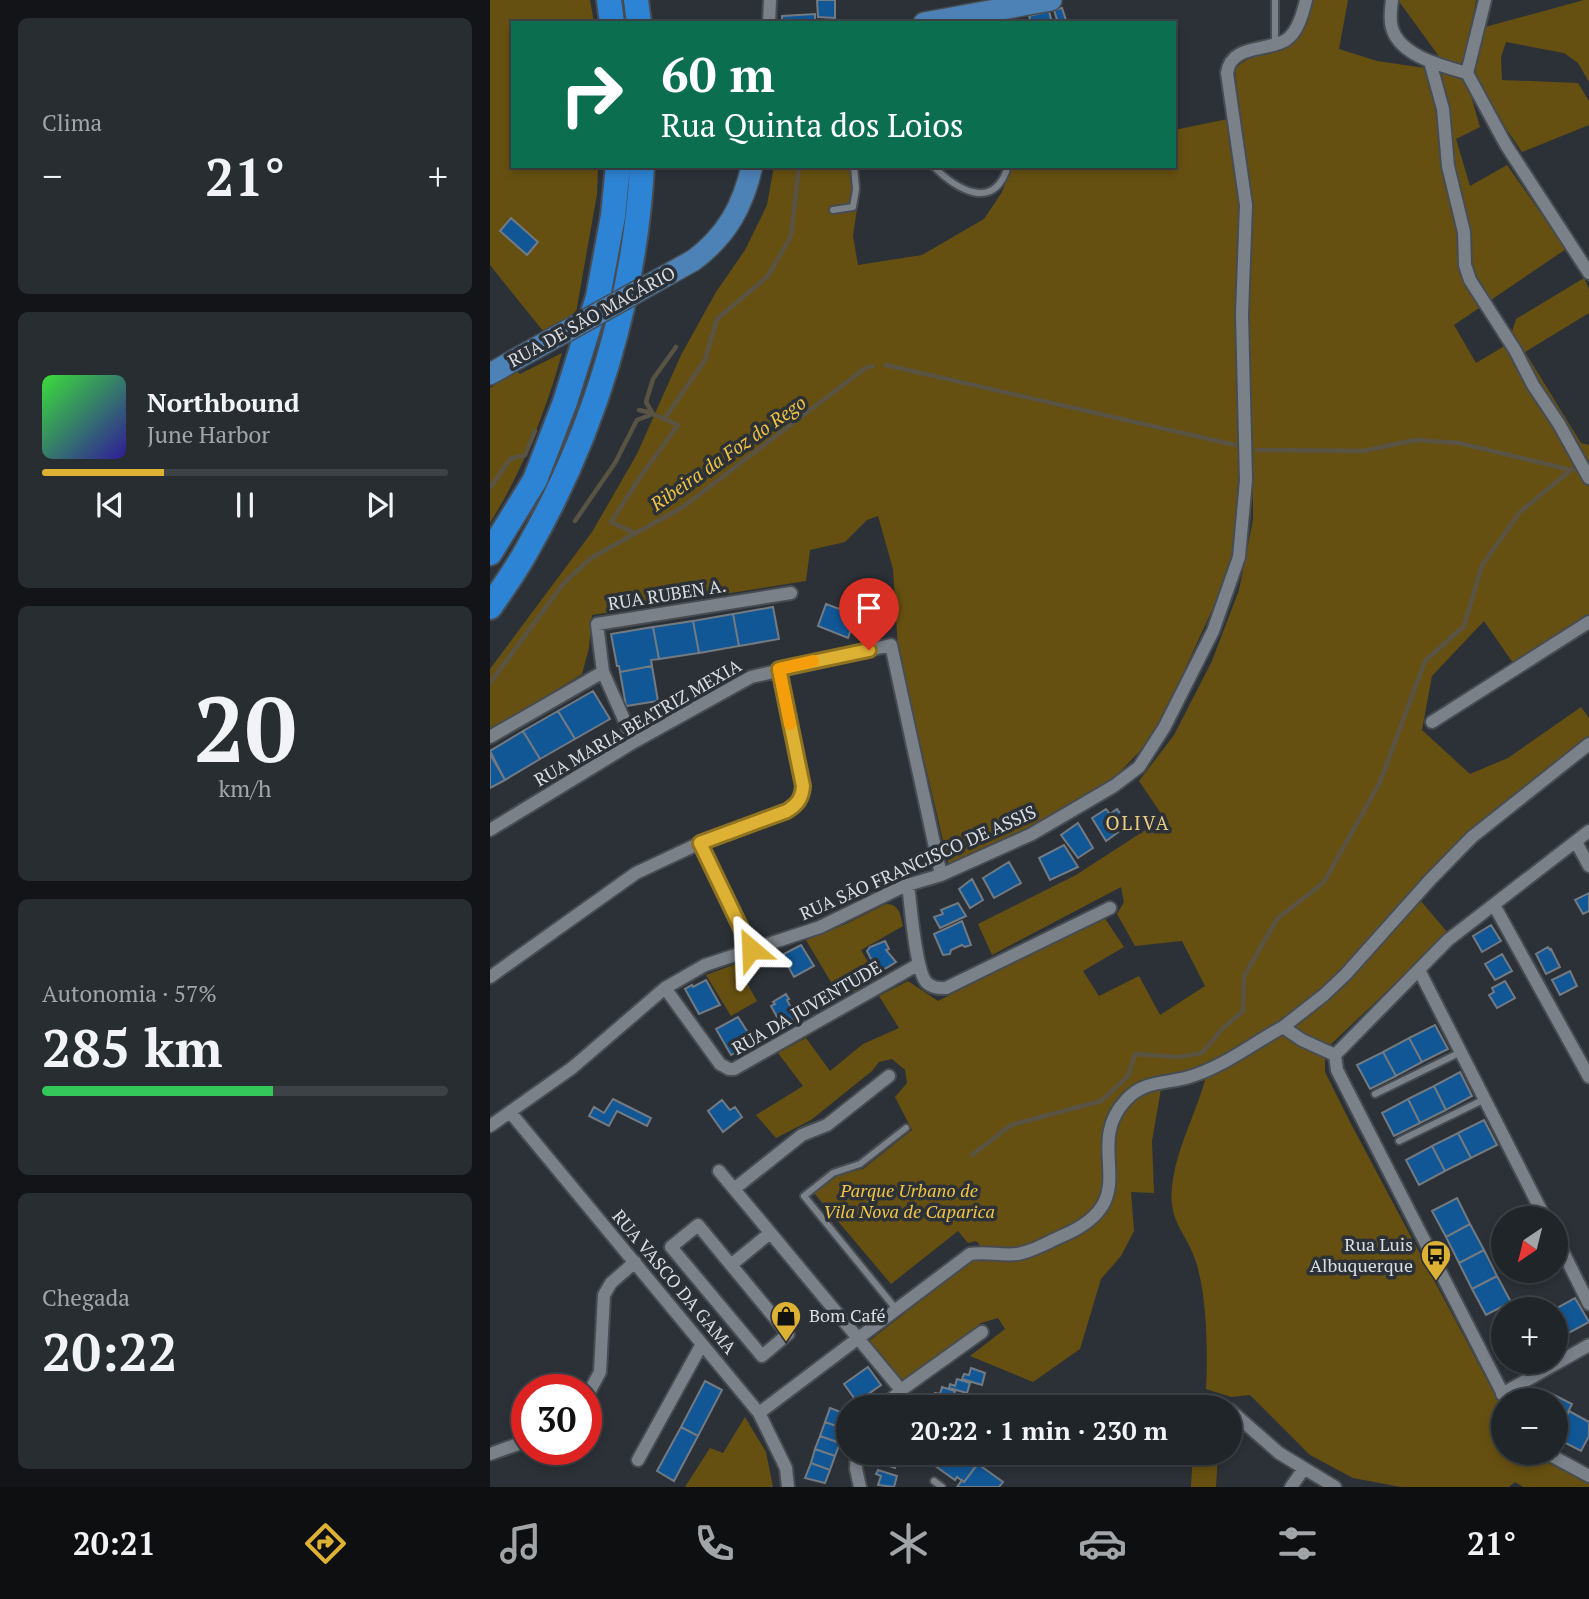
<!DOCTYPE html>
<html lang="pt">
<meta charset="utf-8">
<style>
body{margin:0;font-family:"PT Serif",serif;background:#282d31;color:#f1f3f6;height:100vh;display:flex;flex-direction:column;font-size:26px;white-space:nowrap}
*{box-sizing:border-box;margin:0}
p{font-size:23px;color:#a2a5a8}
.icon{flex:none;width:38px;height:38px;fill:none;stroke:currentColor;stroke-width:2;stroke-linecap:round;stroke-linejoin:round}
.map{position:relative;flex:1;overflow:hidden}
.details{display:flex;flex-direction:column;gap:18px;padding:18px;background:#121417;width:490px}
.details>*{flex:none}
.banner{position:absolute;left:21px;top:21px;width:665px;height:147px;border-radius:0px;box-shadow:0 4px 10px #0003,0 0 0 2px #3d4246;background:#0b6e4f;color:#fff;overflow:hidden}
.needle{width:46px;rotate:215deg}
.fabs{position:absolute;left:1001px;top:1206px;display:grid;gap:14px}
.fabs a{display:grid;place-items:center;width:77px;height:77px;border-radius:50%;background:#202529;box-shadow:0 4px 10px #0003,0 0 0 2px #3d4246;font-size:35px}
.speed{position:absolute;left:21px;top:1374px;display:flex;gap:14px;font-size:35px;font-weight:700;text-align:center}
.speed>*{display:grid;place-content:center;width:91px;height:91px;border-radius:50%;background:#202529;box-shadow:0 4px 10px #0003,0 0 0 2px #3d4246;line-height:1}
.speed .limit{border:10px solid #d22;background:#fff;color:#111}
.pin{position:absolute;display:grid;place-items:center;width:60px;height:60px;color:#fff;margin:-72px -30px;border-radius:50% 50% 50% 0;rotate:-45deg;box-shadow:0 0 7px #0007}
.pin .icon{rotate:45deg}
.me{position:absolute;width:77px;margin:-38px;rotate:334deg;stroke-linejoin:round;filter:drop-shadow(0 0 5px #0008)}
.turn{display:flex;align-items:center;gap:24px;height:147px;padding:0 35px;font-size:32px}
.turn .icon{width:91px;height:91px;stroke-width:2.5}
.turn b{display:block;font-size:49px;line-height:60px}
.big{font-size:52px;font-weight:700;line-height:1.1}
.details .tile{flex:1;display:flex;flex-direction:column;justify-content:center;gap:10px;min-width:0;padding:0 24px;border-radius:10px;background:#282d31}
.details .dial{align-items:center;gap:0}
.dial b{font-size:91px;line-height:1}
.song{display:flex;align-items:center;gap:21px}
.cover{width:84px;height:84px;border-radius:10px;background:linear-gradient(135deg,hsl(120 70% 55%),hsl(250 70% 35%))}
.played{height:7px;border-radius:4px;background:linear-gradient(90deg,#ddb133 30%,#3d4246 30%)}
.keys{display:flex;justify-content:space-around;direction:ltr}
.heat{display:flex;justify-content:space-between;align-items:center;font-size:38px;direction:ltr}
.charge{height:10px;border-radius:5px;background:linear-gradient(90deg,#34c759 57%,#3d4246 0)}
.trip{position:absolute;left:346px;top:1395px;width:406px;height:70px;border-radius:35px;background:#202529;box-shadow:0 4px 10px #0003,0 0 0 2px #3d4246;font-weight:700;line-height:70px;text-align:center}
.tab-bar{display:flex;height:112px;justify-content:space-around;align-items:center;background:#0d0f10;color:#a2a5a8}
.tab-bar .icon{width:49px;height:49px}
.tab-bar .active{color:#ddb133}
.tab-bar b{font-size:32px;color:#f1f3f6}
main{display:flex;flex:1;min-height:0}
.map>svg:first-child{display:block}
.green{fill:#665011}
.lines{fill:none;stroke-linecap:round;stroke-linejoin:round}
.stream{stroke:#595344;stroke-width:4.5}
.building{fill:#115796;stroke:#737a81;stroke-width:2}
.service-casing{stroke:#474c51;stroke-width:10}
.minor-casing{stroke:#474c51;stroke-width:16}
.primary-casing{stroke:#474c51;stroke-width:24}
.motorway-casing{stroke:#474c51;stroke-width:28}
.service{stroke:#7b8189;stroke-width:6}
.minor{stroke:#7b8189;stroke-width:12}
.primary{stroke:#4c82b6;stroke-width:21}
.motorway{stroke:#2d83d4;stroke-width:24}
.primary-bridge-casing{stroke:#474c51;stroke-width:24;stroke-linecap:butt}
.primary-bridge{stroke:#4c82b6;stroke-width:21}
.route-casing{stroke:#907321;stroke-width:18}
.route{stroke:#ddb133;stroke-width:12}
.slow{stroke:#f59e0b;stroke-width:12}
.labels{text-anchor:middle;stroke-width:7;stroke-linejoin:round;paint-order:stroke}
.street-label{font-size:18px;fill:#dadee2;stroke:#2b3137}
.park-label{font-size:18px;font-style:italic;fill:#f3c542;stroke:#2b3137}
.poi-label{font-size:18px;fill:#dadee2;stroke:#2b3137;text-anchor:end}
.water-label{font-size:19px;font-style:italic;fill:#f1c33f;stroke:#2b3137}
.neighbourhood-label{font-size:19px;letter-spacing:2px;fill:#ecce83;stroke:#2b3137}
</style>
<main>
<section class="details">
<div class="tile"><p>Clima</p>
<div class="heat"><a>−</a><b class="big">21°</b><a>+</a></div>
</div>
<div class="tile">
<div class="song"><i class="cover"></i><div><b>Northbound</b><p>June Harbor</p></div></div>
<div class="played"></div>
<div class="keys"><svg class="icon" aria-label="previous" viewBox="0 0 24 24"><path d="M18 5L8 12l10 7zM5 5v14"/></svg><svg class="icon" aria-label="pause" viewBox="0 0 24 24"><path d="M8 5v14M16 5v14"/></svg><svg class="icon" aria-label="next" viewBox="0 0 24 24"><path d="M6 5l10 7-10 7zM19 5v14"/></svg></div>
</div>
<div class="tile dial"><b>20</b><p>km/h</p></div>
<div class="tile"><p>Autonomia · 57%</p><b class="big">285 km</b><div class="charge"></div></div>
<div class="tile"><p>Chegada</p><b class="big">20:22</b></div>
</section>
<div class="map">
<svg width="1099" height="1487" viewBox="0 0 1099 1487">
<rect width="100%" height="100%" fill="#2b3137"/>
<path class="green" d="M0,0h100l4,23h-81v143h85l-1,28 -21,119 -33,18 -53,-66z
M818,0h40l-9,49 38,12 62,9 -1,-15 -40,-55h78l-13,68 17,59 -24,12 14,47 37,-21 59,84 -112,76 22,38 32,-19 8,-25 68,-41 5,11v24l-64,39 56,91 8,2v172l-76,46 -29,-42 -52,55 -10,54 48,44 38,-16 73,-51 8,11v23l-95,75 -74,84 28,33 -123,117v22l25,50 153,288v42l26,1 60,31v3h-66l-8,-5 -6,5h-108l-48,-9 -43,-23 -60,-60 -19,2 -25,-8c2,-36 1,-93 -10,-127 -9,-29 -28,-40 -24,-75 4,-38 23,-71 33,-107l-44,9 -9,52 2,52 -23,-1 3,39 -13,25 -20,23 -21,70 -47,33 -63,-26 35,-27 -7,-11 -17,5 -77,60 -36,-41 107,-84 5,-13 -4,-4 -8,2 -10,-12 -67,53 -77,-91 22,-18 27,-6 49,-39 -17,-33 12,-14 -2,-13 -13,-11 -13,3 -7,9 -61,49 -35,18 -20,-23 47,-29 -25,-33 28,-15 24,33 33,-27 36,-16 -20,-32 29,-15 30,20 166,-84 20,30 -41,24 16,25 40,-20 21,39 45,-29 -23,-45 -47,5 -18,-32 7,-12 -3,-15 -129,68 -14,-31 98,-49 88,-57 -25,-37 35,-46 38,-74 27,-71 14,-70v-27l-8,-108 -3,-248 -7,-68c13,-14 37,-19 54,-25z
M1094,0h5v82l-11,-19 -14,-10 -58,-11 -5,15 1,23 76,3 11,18v24l-67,27 -48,-71 4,-52z
M738,119l13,83 -1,270 -10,99 -73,159 -18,22 -22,23 -36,23 -52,29 -62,32 -18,7 -51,-217 -5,-80 -15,-53 -11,4 -22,22 -35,8 -4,31 -214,34 -3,33 -7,26 -92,57v-62l102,-137 45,-78 44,-99 35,-63 29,-42 22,-45 7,-39h81l5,22 -7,48 5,29 64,-10 62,-36 18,-27 10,-26h162v-36z
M72,353c-16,58 -40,119 -72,170v-135l26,-17 4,3z
M396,904c14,0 14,11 17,22l-42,24 16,28 -36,21 -35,-59 40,-16z
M246,964l21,37 -26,15 -25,-41z
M255,1417l21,35 7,35h-88l25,-39 13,5z
M703,1453h25l-2,34h-25z"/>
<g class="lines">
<path class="stream" d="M396,365l349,80
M149,410l13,3
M163,414l-7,-12 7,-23 23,-32
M175,418l40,-58 12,-41 51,-43 23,-40 8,-70
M767,450l106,1 52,-11 44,3 112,27 18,-7
M0,488l20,-29 15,-4 10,-24
M85,521l40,-58 22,-43 16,-6 25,11 -40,55 -27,42 24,11
M0,683l73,-99 28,-26 92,-51 181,-138 8,-3
M482,1155l39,-30 90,-24 27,-25 7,-22 44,3 23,-4 20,-24 21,-18 1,-35 33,-57 47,-37 56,-100 45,-121 39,-35 18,-61 38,-53 51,-42"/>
</g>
<path class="building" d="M327,0h18v18l-17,-1z
M572,8l5,15h-9l-4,-13z
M559,11l3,12h-21l-2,-7z
M325,14v7l-33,1v-6z
M21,218l27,24 -11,13 -27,-24z
M336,604l30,11 -8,23 -30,-12z
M283,607l6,32 -40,7 -6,-32z
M243,614l6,32 -40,7 -6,-32z
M203,621l6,32 -40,6 -6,-32z
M163,627l6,32 -8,1 1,6 -32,6 -1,-6h-2l-6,-32z
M162,666l6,35 -32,5 -6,-34z
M103,691l17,28 -35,20 -17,-28z
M68,711l17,28 -35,20 -17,-28z
M33,731l17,28 -35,21 -15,-29z
M0,754l15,26 -15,8z
M616,809l4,5 7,-5 11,16 -22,16 -14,-23z
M588,823l15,25 -15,10 -17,-23z
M574,845l14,22 -28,13 -11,-22z
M519,862l12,21 -27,15 -11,-20z
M482,879l11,21 -13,8 -11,-19z
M1099,893v18l-6,3 -8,-14z
M468,903l8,13 -26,12 -6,-11 9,-3 -2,-4z
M472,921l9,24 -6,2 -3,-2 -11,5 -1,4 -7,1 -9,-21z
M1001,925l10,16 -19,11 -9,-16z
M395,941l4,8 -3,1 10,12 -18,11 -11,-22 3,-4z
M311,945l13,21 -20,11 -12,-22z
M1058,947l2,3 1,-1 9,18 -14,7 -10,-20z
M1012,954l10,17 -17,9 -10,-16z
M1080,971l7,15 -17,9 -8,-15z
M216,980l14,25 -21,9 -14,-25 7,-4 1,2z
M1015,981l10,17 -18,10 -8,-13 5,-3 -2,-4z
M296,994l3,5 -2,1 9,17 -14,9 -11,-20 4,-2 -2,-2z
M248,1017l16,25 -23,13 -15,-26z
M945,1025l13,24 -26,13 -13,-24z
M919,1038l13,24 -26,14 -13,-24z
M893,1052l13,24 -26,13 -13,-24z
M970,1072l12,24 -26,14 -12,-24z
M944,1086l12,24 -26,13 -12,-24z
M123,1099l38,19 -4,8 -30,-15 -8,15 -20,-10 5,-9 10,6z
M918,1099l12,24 -26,13 -12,-23z
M232,1100l8,10 5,-3 7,10 -19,15 -15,-21z
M994,1120l13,25 -26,13 -13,-25z
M968,1133l13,25 -26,13 -13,-25z
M942,1146l13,25 -26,14 -13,-25z
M967,1198l13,26 -24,13 -14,-26z
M980,1224l14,26 -25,13 -13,-26z
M994,1250l13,26 -25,13 -13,-26z
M1007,1276l14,26 -25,13 -14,-26z
M1085,1298l14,24 -26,14 -7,-13 -1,-14z
M378,1367l13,18 -24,17 -13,-18z
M481,1368l14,5 -3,12 -20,-6 2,-5 5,1z
M467,1379l13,4 -3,10 -18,-5 1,-4 5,2z
M215,1381l17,9 -24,46 -17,-9z
M452,1387l13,4 -3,12 -19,-5 2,-5 5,1z
M1056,1391l26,13 -12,24 -4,-2v-26h-15z
M340,1408l19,7 -4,14 -20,-7z
M1079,1411l20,11v14l-8,15 -25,-13z
M335,1422l20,7 -5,14 -20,-7z
M191,1427l17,9 -24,45 -17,-10z
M330,1436l20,7 -5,13 -20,-7z
M325,1449l20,7 -5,14 -19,-7z
M405,1452l4,2 -4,14 -15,-5 2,-9 -4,-2z
M438,1452h58l-22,30 -7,-5 -2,3 -31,-22z
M321,1463l19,7 -5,13 -20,-5z
M488,1464l25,18 -4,5h-42l5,-7 2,2z
M388,1470l19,6 -3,11 -16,-2 3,-9 -5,-2z"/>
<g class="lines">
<g class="service-casing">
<path id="service" d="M785,44v-44
M443,166c23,23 61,47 75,0
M343,210l20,-3 3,-18 -2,-23
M885,1094l86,-42
M909,1141l86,-42
M406,1309l-92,-113 29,-23 27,-9 46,-36
M444,1481l8,6"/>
</g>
<g class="minor-casing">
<path id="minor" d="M902,0c-1,9 -3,19 0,28 8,28 50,38 75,45
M995,0l-18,73 39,72 83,128
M279,23l1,-23
M940,62l13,47 5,57 16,66 1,33 5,15 45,70 18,35 26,39 30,54
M942,722l157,-100
M0,737l113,-65
M144,742l-31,-70 -6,-48 194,-31
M0,830l144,-88 117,-65 140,-32 50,230
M1086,842l13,24
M210,843l51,106
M418,885c3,21 7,83 18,97 6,6 12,6 20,6l164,-80
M1004,905l95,172
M929,970l126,248
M0,977l146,-104 64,-30 87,-32c11,-7 15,-13 16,-25l-24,-117
M175,988l55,76 9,5h5l185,-105
M793,1027l41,-32 22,-21 84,-94 42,-43 117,-93
M20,1112l249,301 27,55 2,19
M0,1126l82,-58 93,-80 40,-23 115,-38 84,-41 37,-11 91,-41 82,-48 25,-19 25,-39 49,-97 26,-74 7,-77 -4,-166 4,-109 -19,-132c4,-29 39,-21 59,-33 12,-8 17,-27 20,-40
M229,1171l182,219
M244,1189l68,-54 25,-10 62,-49
M208,1225l90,109 -26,22 -91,-109z
M1066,1238l33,66
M241,1265l39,-32
M1012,1394l87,-49
M96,1398l14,-26 4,-77 7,-12 24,-21
M1016,1400l-169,-330 -2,-15 113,-115 141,-109
M393,1407l18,-17 81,-58
M740,1410l49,43 56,34
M269,1413l211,-159c16,-3 31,2 47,0 15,-2 31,-12 45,-18 87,-37 18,-87 64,-136 18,-20 40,-16 63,-23 34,-10 63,-33 94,-50l19,13 33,15
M367,1452l-1,17 4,18
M1055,1452l44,24
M0,1454l37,-13
M148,1460l64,-116
M801,1487l12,-17"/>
</g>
<g class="primary-casing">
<path id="primary" d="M434,23l127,-23
M204,260c33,-25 49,-54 58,-94
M0,374l28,-16"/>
</g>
<g class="motorway-casing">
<path id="motorway" d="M119,0l3,23
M146,0l3,23
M0,553l45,-73 30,-78 33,-105 15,-81 5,-50
M0,607c13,-19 27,-38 38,-59 66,-115 107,-249 114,-382"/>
</g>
<use href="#service" class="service"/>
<use href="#minor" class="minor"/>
<use href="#primary" class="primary"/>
<use href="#motorway" class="motorway"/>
<g class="primary-bridge-casing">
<path id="primary-bridge" d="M28,358l176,-98"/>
</g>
<use href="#primary-bridge" class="primary-bridge"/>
</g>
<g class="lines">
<g class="route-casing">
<path id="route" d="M261,949l-51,-106 87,-32c11,-7 15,-13 16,-25l-24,-117 90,-19"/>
</g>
<use href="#route" class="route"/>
<path class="slow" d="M300,724l-11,-55 34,-8"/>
</g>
<defs>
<g id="bus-pin" transform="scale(1.575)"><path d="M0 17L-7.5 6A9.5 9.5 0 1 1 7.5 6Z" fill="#ddb133" stroke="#2b3137"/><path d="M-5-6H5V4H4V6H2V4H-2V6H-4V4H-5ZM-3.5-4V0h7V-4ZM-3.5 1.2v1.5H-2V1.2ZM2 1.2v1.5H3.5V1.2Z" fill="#111"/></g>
<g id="shop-pin" transform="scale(1.575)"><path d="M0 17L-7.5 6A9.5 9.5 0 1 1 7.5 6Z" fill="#ddb133" stroke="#2b3137"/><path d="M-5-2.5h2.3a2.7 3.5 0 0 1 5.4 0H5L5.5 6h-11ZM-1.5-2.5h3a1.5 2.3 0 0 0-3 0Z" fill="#111"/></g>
</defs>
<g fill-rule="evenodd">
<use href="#bus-pin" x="946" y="1255"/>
<use href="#shop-pin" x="296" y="1316"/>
</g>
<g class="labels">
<g class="street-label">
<text transform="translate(102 317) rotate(-29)" y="6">RUA DE SÃO MACÁRIO</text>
<text transform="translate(177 595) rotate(-9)" y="6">RUA RUBEN A.</text>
<text transform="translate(148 723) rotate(-30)" y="6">RUA MARIA BEATRIZ MEXIA</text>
<text transform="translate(428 863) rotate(-24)" y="6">RUA SÃO FRANCISCO DE ASSIS</text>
<text transform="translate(317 1008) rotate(-30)" y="6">RUA DA JUVENTUDE</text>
<text transform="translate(184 1282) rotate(50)" y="6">RUA VASCO DA GAMA</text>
</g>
<g class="park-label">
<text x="419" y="1197">Parque Urbano de<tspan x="419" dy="21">Vila Nova de Caparica</tspan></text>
</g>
<g class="poi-label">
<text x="923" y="1251">Rua Luis<tspan x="923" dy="21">Albuquerque</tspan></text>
<text x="319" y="1322" text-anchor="start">Bom Café</text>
</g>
<g class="water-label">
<text transform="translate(238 453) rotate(-35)" y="7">Ribeira da Foz do Rego</text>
</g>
<g class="neighbourhood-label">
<text x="648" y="830">OLIVA</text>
</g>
</g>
</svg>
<div class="fabs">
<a><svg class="needle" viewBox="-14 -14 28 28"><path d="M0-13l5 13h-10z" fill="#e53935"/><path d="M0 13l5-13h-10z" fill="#a2a5a8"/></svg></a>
<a>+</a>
<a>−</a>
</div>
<div class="speed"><div class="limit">30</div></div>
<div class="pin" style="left:379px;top:650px;background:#d93025"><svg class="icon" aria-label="arrive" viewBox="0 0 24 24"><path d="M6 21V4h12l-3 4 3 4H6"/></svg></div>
<svg class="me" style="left:261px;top:949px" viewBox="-20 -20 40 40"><path d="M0-17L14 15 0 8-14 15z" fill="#ddb133" stroke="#fff" stroke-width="4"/></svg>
<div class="trip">20:22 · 1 min · 230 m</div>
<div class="banner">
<div class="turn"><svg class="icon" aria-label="right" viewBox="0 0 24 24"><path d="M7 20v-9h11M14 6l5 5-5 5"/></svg><div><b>60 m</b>Rua Quinta dos Loios</div></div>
</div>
</div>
</main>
<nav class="tab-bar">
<b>20:21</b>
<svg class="icon active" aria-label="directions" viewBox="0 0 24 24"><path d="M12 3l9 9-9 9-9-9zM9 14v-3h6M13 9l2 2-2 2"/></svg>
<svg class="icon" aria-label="music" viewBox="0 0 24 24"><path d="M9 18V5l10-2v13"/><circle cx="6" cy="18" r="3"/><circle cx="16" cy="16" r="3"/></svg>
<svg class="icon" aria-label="phone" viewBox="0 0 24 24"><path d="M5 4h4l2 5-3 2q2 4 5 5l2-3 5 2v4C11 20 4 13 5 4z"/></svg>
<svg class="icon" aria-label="climate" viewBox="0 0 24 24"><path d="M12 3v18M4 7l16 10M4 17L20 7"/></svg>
<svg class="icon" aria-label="car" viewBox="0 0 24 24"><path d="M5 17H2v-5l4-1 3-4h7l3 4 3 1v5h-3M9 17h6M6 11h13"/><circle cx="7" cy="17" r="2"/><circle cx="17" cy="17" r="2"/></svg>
<svg class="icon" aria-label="filters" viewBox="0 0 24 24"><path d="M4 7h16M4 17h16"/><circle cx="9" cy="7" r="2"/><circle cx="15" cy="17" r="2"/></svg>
<b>21°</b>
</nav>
